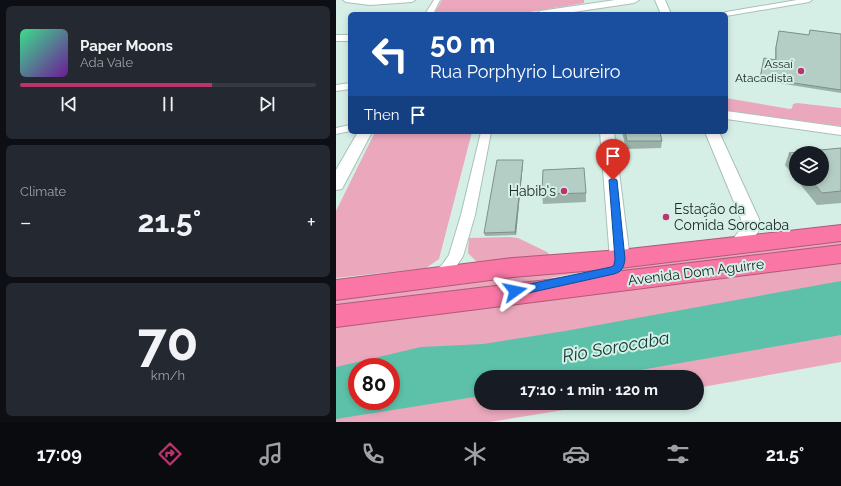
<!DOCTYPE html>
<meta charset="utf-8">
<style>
body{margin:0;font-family:Raleway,sans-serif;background:#242831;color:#f1f3f6;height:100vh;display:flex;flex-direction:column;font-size:15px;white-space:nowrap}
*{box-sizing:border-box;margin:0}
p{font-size:13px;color:#9ea1a6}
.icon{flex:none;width:22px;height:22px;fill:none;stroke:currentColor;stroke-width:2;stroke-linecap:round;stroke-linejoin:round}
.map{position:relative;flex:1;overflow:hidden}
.side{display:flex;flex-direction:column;gap:6px;padding:6px;background:#0d0f14;width:336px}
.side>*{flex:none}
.guide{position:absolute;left:12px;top:12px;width:380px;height:122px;border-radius:6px;box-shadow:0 2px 6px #0003;background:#1a4fa0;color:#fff;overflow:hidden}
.tools{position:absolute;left:453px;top:146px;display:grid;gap:8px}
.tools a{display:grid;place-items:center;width:40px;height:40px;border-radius:50%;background:#171b24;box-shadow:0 2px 6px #0003;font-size:20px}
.speed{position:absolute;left:12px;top:358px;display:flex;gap:8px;font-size:20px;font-weight:700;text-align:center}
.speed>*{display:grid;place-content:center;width:52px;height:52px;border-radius:50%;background:#171b24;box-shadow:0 2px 6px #0003;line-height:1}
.speed .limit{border:6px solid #d22;background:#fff;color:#111}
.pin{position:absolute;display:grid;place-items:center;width:34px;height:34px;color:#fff;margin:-41px -17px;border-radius:50% 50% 50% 0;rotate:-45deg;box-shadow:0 0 4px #0007}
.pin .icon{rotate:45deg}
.me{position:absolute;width:44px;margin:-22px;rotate:78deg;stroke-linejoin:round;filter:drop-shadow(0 0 3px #0008)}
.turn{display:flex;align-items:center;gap:14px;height:84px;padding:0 16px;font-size:18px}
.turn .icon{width:52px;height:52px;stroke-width:2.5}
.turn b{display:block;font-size:28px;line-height:34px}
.then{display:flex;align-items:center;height:38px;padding:0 16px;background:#0003;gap:8px;font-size:15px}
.big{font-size:30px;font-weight:700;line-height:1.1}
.side .widget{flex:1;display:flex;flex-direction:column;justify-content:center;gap:6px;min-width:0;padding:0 14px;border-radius:6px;background:#242831}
.side .dial{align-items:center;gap:0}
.dial b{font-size:52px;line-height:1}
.song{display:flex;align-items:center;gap:12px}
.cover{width:48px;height:48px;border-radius:6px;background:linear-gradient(135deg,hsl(150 70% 55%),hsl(280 70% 35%))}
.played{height:4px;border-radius:2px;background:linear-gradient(90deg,#bd336d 65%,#363941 65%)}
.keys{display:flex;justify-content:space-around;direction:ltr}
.heat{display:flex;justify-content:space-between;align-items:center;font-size:22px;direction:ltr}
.trip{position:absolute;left:138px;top:370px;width:230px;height:40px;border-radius:20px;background:#171b24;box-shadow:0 2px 6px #0003;font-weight:700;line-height:40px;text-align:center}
.dock{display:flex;height:64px;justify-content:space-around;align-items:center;background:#090b0e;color:#9ea1a6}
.dock .icon{width:28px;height:28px}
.dock .current{color:#bd336d}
.dock b{font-size:18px;color:#f1f3f6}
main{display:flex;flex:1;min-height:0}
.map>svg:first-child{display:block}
.green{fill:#eba8bc;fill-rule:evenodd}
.water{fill:#5dc1a9;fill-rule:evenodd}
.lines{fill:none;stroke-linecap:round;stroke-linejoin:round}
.street-casing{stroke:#a8c1b9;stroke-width:2}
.secondary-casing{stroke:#a8c1b9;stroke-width:2}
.highway-casing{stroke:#ad5b79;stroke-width:2}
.street{fill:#fff;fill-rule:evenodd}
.secondary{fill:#fff;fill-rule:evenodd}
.highway{fill:#f976a5;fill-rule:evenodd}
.wall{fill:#9bb1aa}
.shaded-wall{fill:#7e908b}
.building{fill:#b4cec6;stroke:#7e908b}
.route{fill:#1a73e8;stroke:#114b97}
.poi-dot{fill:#bd336d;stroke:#d5efe7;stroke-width:1.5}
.labels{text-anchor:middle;stroke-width:4;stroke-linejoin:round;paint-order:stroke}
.far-poi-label{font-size:12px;fill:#202a27;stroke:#d5efe7;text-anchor:end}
.poi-label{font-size:14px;fill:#202a27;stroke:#d5efe7;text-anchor:end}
.street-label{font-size:14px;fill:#202a27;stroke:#d5efe7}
.near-water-label{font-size:18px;font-style:italic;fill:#134036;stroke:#d5efe7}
</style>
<main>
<section class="side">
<div class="widget">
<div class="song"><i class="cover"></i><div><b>Paper Moons</b><p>Ada Vale</p></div></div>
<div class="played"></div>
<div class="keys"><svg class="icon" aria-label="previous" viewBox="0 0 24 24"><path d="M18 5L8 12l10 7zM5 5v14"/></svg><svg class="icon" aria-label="pause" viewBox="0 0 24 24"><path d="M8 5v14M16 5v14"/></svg><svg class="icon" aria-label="next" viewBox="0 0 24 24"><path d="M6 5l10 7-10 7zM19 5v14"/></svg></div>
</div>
<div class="widget"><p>Climate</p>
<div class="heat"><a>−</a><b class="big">21.5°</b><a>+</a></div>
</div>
<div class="widget dial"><b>70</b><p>km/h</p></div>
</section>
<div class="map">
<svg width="505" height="422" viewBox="0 0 505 422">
<rect width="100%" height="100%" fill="#d5efe7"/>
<path class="green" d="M106,0h142v3l-67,11h-83z
M390,98l64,11 2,-1 1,-4 4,-1 44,5v18l-115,-15z
M39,132h97l-33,127 -13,9 -90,10v-67z
M174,237l8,1 29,14 2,2 -2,3 -65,7 -6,-3 -8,-8 1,-15z
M505,239v9l-226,26v-3l7,-5z
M505,259v103l-144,26v-11h-216v26h126l-117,19h-154v-99zM21,367h34v34h-34z
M272,268l-82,14 -190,25v-10l154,-21z"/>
<path class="water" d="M505,281v54l-241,42h-119v19l-145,23v-52l85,-20 62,-3 82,-13zM21,367h34v34h-34z"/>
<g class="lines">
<g class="street-casing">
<path id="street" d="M7,0h72l-3,2 -42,3 -24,-3z
M98,0h6l-7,14h-8z
M461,0h15l-3,2 -83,14v-2h-4l4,-2z
M14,83v6l-14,2v-6z
M14,125v6l-14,3v-6z
M145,132h10l-16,83 -12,41 -11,17 -15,9 -5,-2 -2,-4 2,-4 10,-7 7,-10 12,-40z"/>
</g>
<g class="secondary-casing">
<path id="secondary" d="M279,0h24l-5,3 -74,11h-25l5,-3z
M319,0h10l6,14h-10z
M0,35h14v6h-14z
M390,111l115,16v8l-115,-16z
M22,132h14l-28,53 -2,4 -6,1v-20z
M264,132h14l16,127 -3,5 -7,2 -7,-2 -3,-5z
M369,132h14l40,87 -1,13 -13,18 -7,2 -7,-2 -3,-5 12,-15 1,-11z"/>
</g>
<g class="highway-casing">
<path id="highway" d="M505,225v16l-221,27 -107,9 -177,23v-20l177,-22 107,-8z
M505,245v18l-505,64v-22z"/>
</g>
<use href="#street" class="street"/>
<use href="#secondary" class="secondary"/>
<use href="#highway" class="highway"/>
</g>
<path class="wall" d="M474,30l31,4v59l-82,-13 5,-22 11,2v-10l4,-19 30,4z
M201,132h49v1h-49z
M286,132h38l2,9 -1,7 -35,1z
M505,148v55l-24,2 -21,-26h26l-26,-26v26l-11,-14 4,-12z
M187,160v3l-7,72 -31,1 -1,-3z
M250,193v9l-43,2 -1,-10z"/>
<path class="shaded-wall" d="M187,160v3l-7,72 -1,-3z"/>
<path class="building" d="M474,30l31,4v56l-81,-12 4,-20 12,2v-13l3,-16 30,4z
M289,132h35l2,9h-35z
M505,148v43l-19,2 -12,-14h12v-26h-26v9l-7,-9z
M161,160h26l-8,72 -31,1z
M248,168l2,25 -44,1 1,-24z"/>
<path class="route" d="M277,178l4,2 8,79c-1,8 -3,13 -11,15l-99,22 -3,-2 -2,-3 2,-3 3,-1 96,-20 3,-2 1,-6 -6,-79z"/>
<g class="poi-dot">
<circle cx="465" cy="71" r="4"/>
<circle cx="228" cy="191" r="4"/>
<circle cx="330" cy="217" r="4"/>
</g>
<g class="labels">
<g class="far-poi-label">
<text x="457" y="68">Assaí<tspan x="457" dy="14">Atacadista</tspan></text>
</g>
<g class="poi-label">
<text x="220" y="196">Habib's</text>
<text x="338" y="214" text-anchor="start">Estação da<tspan x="338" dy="16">Comida Sorocaba</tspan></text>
</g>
<g class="street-label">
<text transform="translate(360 272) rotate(-7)" y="5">Avenida Dom Aguirre</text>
</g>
<g class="near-water-label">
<text transform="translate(280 347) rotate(-10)" y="6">Rio Sorocaba</text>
</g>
</g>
</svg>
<div class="tools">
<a><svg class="icon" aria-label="layers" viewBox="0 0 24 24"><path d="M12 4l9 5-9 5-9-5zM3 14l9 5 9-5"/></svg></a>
</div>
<div class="speed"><div class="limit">80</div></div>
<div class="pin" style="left:277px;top:180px;background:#d93025"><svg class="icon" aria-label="arrive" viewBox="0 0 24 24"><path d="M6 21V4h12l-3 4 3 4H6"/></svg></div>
<svg class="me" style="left:179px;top:291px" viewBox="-20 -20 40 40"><path d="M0-17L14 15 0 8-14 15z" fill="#1a73e8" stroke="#fff" stroke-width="4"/></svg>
<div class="trip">17:10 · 1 min · 120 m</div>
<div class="guide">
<div class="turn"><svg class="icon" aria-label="left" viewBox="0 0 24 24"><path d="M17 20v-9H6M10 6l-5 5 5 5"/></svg><div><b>50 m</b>Rua Porphyrio Loureiro</div></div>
<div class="then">Then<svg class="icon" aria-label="arrive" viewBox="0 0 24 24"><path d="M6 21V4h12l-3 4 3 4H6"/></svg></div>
</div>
</div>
</main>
<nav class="dock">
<b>17:09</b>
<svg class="icon current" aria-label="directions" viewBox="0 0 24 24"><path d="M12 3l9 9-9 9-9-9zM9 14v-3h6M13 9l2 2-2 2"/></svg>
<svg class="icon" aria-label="music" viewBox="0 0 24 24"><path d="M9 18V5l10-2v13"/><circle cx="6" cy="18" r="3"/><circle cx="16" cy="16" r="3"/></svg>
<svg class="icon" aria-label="phone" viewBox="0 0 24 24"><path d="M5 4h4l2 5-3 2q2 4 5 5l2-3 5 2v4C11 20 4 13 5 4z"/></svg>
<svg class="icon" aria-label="climate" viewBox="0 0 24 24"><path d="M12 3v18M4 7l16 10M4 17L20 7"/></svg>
<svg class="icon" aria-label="car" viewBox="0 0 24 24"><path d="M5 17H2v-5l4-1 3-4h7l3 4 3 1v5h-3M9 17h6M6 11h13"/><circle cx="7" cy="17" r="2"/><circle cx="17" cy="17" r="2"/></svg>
<svg class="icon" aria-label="filters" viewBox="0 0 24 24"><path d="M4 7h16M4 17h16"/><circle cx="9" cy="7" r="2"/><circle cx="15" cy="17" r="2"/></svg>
<b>21.5°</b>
</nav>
